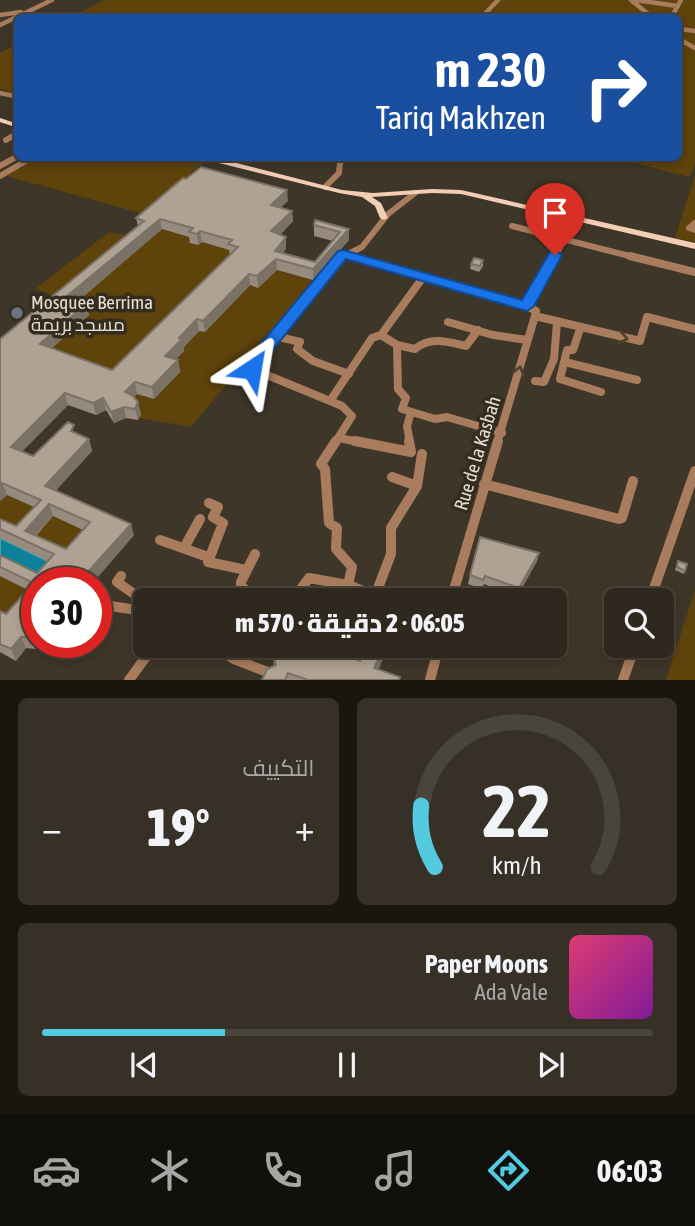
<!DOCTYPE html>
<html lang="ar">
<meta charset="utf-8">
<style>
body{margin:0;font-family:"Asap Condensed",Cairo,sans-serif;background:#363027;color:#f1f3f6;direction:rtl;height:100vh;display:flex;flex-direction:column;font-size:26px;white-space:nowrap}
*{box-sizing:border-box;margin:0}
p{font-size:23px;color:#a7a6a4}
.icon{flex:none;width:38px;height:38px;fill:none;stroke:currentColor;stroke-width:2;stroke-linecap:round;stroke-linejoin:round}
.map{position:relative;height:680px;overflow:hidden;direction:ltr}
.side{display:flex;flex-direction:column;gap:18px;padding:18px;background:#191610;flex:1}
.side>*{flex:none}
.top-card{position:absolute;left:14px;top:14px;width:668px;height:147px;border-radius:10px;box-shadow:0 4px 10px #0003,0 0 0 2px #49443c;direction:rtl;background:#1a4fa0;color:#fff;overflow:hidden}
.controls{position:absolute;left:604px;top:588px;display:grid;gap:14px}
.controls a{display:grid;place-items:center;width:70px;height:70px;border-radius:10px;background:#2e281e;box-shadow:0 4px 10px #0003,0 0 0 2px #49443c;font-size:35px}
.speed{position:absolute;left:21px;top:567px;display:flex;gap:14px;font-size:35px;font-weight:700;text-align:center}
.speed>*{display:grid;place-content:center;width:91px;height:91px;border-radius:50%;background:#2e281e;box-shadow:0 4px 10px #0003,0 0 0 2px #49443c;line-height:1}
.speed .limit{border:10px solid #d22;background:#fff;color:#111}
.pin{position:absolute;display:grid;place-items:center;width:60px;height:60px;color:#fff;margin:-72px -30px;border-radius:50% 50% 50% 0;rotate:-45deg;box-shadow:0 0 7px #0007}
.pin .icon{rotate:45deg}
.me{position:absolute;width:77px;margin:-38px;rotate:33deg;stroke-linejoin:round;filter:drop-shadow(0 0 5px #0008)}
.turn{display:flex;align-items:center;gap:24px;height:147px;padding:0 21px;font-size:32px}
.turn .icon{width:91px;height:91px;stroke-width:2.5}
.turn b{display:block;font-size:49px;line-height:60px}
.big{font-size:52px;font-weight:800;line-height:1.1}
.side .widget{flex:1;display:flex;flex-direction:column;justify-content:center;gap:10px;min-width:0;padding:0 24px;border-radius:10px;background:#363027}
.side .dial{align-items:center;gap:0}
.dial svg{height:182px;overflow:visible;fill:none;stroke:#49443c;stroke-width:7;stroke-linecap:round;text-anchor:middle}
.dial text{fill:#f1f3f6;stroke:none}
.song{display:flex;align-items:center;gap:21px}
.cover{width:84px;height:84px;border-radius:10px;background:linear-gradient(135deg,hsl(340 70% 55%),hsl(290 70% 35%))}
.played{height:7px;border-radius:4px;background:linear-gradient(90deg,#54cade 30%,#49443c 30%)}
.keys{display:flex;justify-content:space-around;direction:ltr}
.heat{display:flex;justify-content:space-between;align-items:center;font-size:38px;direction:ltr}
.side .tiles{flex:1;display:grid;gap:18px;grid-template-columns:1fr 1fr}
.widget:last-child{grid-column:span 2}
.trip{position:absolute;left:133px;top:588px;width:434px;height:70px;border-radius:10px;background:#2e281e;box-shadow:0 4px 10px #0003,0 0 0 2px #49443c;font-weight:800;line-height:70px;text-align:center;direction:rtl}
.tab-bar{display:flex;height:112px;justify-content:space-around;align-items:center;background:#12100c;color:#a7a6a4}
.tab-bar .icon{width:49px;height:49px}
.tab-bar .active{color:#54cade}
.tab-bar b{font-size:32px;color:#f1f3f6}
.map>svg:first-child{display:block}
.green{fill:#5e430a}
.water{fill:#0c8199;stroke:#4d9dab;stroke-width:2}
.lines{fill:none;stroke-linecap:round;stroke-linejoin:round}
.minor-far3{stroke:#a87c5d;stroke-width:4.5}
.minor-far2{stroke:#a87c5d;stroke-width:6}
.minor-far1{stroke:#a87c5d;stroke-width:8}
.minor{stroke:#a87c5d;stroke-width:10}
.major{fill:#f3ceb5;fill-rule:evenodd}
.wall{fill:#968b7e;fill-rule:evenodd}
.shaded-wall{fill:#7a7167}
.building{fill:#afa293;stroke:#7a7167;stroke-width:2;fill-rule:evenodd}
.oneway{stroke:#51402e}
.route{fill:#1a73e8;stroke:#114b97;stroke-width:2}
.worship-dot{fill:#6b7280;stroke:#342c1e;stroke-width:2.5}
.labels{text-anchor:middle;stroke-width:7;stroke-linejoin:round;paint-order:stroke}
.poi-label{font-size:19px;fill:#e4dfd6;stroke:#342c1e;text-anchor:start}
.street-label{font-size:19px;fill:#e4dfd6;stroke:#342c1e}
</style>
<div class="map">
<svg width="695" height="680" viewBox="0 0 695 680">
<rect width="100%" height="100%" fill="#3e3628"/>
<path class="green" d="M104,0h591v163l-5,14 -76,-19h65v-140l-191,-1 8,-9 -12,10h-414z
M17,44v50l-17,-5v-36z
M37,158h172l-19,15 2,3 -46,37h-6l-133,-37z
M695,175v67l-20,-4z
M162,229l33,10 -4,4 7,2 4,-3 31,9 -118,131 -72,-26 26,-48z
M109,232l19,4 -66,62 -27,-9z
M277,270l36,10 -122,147 -52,-9 -11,-15 9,-9 17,5c12,-27 24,-47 45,-68l6,1 45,-47 8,2z
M7,495l38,17 -25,26 -20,-10v-27z
M53,516l40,18 -23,27 -41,-19z
M0,576l37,18 -37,26z
M695,590v90h-29l2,-7z"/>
<path class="water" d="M0,538l58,28 -15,17 -43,-19z"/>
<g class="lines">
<path class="minor-far3" d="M631,0l22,18
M635,0l43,6
M0,15l21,-3
M481,18l17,-18
M671,18l10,-18
M0,25l52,-25
M679,29l16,2
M679,39l16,9
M0,93l18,4"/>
<path class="minor-far2" d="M6,140l12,-7
M0,166l18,-10
M0,176l31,-18
M325,187l14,-14 1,-10 4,-5
M695,223l-6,5 6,2
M512,226l125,32
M346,254l12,4
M340,258l22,-11 26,-33 27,-21
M554,258l10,-18"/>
<path class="minor-far1" d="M352,256l175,50 9,5 -1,5 105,25 7,-24 48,12
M630,256l65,16
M527,306l28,-50
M448,322l45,13 34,5
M580,329l-7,21h-6l-7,29 41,13
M381,335l16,10 1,44 8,9 -4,11 33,10 12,-2 55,16
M275,336l25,6 -3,7 16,12 36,13
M397,345l18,4c16,-13 33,-7 51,-3l12,-16
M565,362l72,18
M535,381l9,1 10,-23 3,-36
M330,401l-80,-33 92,-112
M339,438l25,5
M335,443l17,-27 -10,-10 -12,-5 42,-63 9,-3 43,-59
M410,443l-3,-17 4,-14
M497,443l38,-127"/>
<path class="minor" d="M336,441l-15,23 4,5 4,54 8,5 -1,21 16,18 -4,18
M355,441l56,11 -2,-11
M392,477l25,9 5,-32
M484,484l135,35 3,-1 11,-37
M209,503l9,4 -5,10 10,6 -15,39 38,8
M160,540l48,17
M184,548l16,-29
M121,576l-4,6 27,19
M247,591l-6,-5v-4l14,-28
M375,596l16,-42v-26l26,-42
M187,600l11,-3 24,3
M238,600l9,-9 18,5 9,-5 21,6 14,-19 39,7 37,15
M451,600l47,-159
M650,600l45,-129
M96,617l6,-1 8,-10 27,4 20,-19 23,9
M157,646l19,6
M215,646l19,13 36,14
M129,680l25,-34
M430,680l9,-34
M623,680l12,-34"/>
<path class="major" d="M0,118l18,6v4l-18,-6z
M207,158h10l125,32 31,3 59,-4 29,1 234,53v6l-234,-55 -29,-1 -60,4 9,6 7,15 -4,2 -4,-2 -5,-12 -13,-9 -23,-4 -132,-33z"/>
</g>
<path class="wall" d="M288,201l-8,6 12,4 1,10 -13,14 6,13 -3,5 32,9 18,-21 -19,-5v-11l35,4v11l-36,40 -36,-10 -19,18 -8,-3 -45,47 -6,-1 -15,16v4l-9,9h3l2,12 -26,27 -17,-5 -3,3 7,17 -3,6 -12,-2 -12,5 -8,-13 -10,5 -28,-10 -46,46 11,5 44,-23 12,6 3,12 -36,39 78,45 -99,114 -9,-1 -10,13 -16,-9v-41l6,3 22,-24 -28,-14v-21l37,18 11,-12 -48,-23v-19l16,7 18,-19 -27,-12 -7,6v-162l138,-113 -2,-8zM162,229l27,8 1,6 8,2 4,-3 27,8 1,5 -118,115 -61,-21 38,-34 -11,-14zM53,516l30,14 -17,19 -30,-13z
M483,260v6l-4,6 -9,-3 1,-5z
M539,553l-2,8 -20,36 -33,-13 -2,5 -14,-5 2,-9z
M678,561l9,3 -3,10 -9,-4z
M277,646h61l-1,5 23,10 27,-11 -9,20 22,10h-138l12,-14 -1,-11z"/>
<path class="shaded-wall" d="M287,190l1,11 -16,15 -1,-11z
M292,211l1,10 -21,21 -1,-11z
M160,219l2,10 -93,79 -3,-11z
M349,229v11l-36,40v-11z
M200,231l2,11 -4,3 -1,-11z
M286,237v11l-8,11h-2l1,11 -19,18 -1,-12 18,-25z
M249,274l1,11 -45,47 -2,-11z
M86,304l3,11 -46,41 -3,-12z
M197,319l2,12 -15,16v4l-17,17 -2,-12 14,-18z
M178,360l2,12 -26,27 -2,-12z
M135,382l2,12 -9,9 -3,-11z
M65,393l3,12 -53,54 -4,-12z
M103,398l3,12 -10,5 -3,-12z
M138,402l3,12 -3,6 -3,-11z
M124,407l2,11 -12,5 -3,-11z
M89,439l3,12 -43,47 -4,-12z
M2,483l5,12 -7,6v-16z
M49,504l4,12 -24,26 -4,-11z
M131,524l3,11 -41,48h-15z
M539,553l-2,8 -20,36 2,-9z
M37,629v13h3l-5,7 -5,-12z
M21,637l5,11 -10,13 -5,-12z
M385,646h3l-1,4 -13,30v-12z"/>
<path class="building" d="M201,167l86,23 -16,15 21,6 -21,20 15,6 -11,14 40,11 25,-30 -26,-7 1,-5 34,9 -36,40 -37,-10 -19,17 -8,-2 -46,47 -6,-2 -18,19 3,1 -17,17 13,4 -26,27 -17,-5 -10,10 7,3 6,7 -3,7 -11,-2 -13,5 -8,-14 -10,5 -28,-10 -54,54 22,9 35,-34 6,3 -3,6 18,8 -44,47 86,38 -53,59h-41v46l-7,8h-9l-10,12 -11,-5v-33l6,3 28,-31 -34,-16v-12l37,18 17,-19 -54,-25v-10l16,7 25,-26 -39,-17 -2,2v-146l144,-118 -8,-3 47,-40 3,1zM160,219l33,9 -4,4 8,2 3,-3 32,9 -4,4 10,3 -126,123 -72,-26 46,-40 -20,-7zM49,504l41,18 -24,27 -41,-18z
M474,258l9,2 -3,6 -9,-2z
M480,537l59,16 -20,35 -34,-12 -2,4 -13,-5z
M678,561l9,3 -2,7 -8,-4z
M277,646h58l-2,3 27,12 6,-15h19l-11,22 26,9 -1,3h-91l-20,-7 -3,7h-23l5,-11 9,-4 -3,-10z"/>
<defs><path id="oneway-chevron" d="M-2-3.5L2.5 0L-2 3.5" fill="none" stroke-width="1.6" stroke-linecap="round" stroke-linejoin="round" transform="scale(1.75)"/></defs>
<g class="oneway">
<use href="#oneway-chevron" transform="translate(623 338) rotate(12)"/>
<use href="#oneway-chevron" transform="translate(519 371) rotate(-75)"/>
</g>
<path class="route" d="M343,250l179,50 28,-48 5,-2 7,5 -28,51 -7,5 -181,-52 -87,108 -1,6h-12l-4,-5 2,-4 94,-113z"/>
<circle class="worship-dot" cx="17" cy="313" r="7"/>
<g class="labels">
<g class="poi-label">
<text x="31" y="309">Mosquee Berrima<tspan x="31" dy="22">مسجد بريمة</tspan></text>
</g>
<g class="street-label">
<text transform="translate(477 453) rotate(-73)" y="7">Rue de la Kasbah</text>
</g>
</g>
</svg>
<div class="controls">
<a><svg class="icon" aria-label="search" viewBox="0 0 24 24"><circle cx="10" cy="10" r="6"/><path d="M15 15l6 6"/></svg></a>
</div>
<div class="speed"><div class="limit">30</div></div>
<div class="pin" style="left:555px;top:255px;background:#d93025"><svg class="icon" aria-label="arrive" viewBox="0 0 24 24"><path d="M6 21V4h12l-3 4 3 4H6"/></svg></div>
<svg class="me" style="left:252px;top:369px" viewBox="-20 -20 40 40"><path d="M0-17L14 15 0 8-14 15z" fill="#1a73e8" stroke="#fff" stroke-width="4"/></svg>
<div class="trip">06:05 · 2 دقيقة · 570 m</div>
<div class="top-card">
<div class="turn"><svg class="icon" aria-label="right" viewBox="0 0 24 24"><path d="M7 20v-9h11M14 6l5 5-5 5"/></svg><div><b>230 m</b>Tariq Makhzen</div></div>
</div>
</div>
<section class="side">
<div class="tiles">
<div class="widget dial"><svg viewBox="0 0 100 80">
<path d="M14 69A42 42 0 1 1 86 69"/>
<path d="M14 69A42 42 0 0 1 8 42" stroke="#54cade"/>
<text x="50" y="56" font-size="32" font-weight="700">22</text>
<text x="50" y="72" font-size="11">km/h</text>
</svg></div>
<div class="widget"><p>التكييف</p>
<div class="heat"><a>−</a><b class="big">19°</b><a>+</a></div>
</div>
<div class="widget">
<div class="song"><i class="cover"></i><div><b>Paper Moons</b><p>Ada Vale</p></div></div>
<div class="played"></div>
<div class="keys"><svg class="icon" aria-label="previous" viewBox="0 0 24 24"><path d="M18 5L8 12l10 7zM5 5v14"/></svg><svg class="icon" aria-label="pause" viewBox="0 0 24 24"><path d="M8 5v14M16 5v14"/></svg><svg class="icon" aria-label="next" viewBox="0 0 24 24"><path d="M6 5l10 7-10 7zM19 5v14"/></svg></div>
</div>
</div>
</section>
<nav class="tab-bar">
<b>06:03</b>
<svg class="icon active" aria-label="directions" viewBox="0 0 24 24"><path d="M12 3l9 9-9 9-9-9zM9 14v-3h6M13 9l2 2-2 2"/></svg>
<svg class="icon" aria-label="music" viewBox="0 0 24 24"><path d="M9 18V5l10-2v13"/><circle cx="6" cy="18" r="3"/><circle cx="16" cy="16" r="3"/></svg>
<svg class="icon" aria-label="phone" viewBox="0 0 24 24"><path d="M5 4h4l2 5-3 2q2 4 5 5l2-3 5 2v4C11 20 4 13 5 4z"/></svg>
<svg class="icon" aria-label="climate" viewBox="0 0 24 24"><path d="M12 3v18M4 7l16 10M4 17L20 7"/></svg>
<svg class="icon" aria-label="car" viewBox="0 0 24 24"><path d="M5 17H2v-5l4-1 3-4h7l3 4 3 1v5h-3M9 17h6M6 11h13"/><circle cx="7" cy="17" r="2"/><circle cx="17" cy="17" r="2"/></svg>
</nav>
